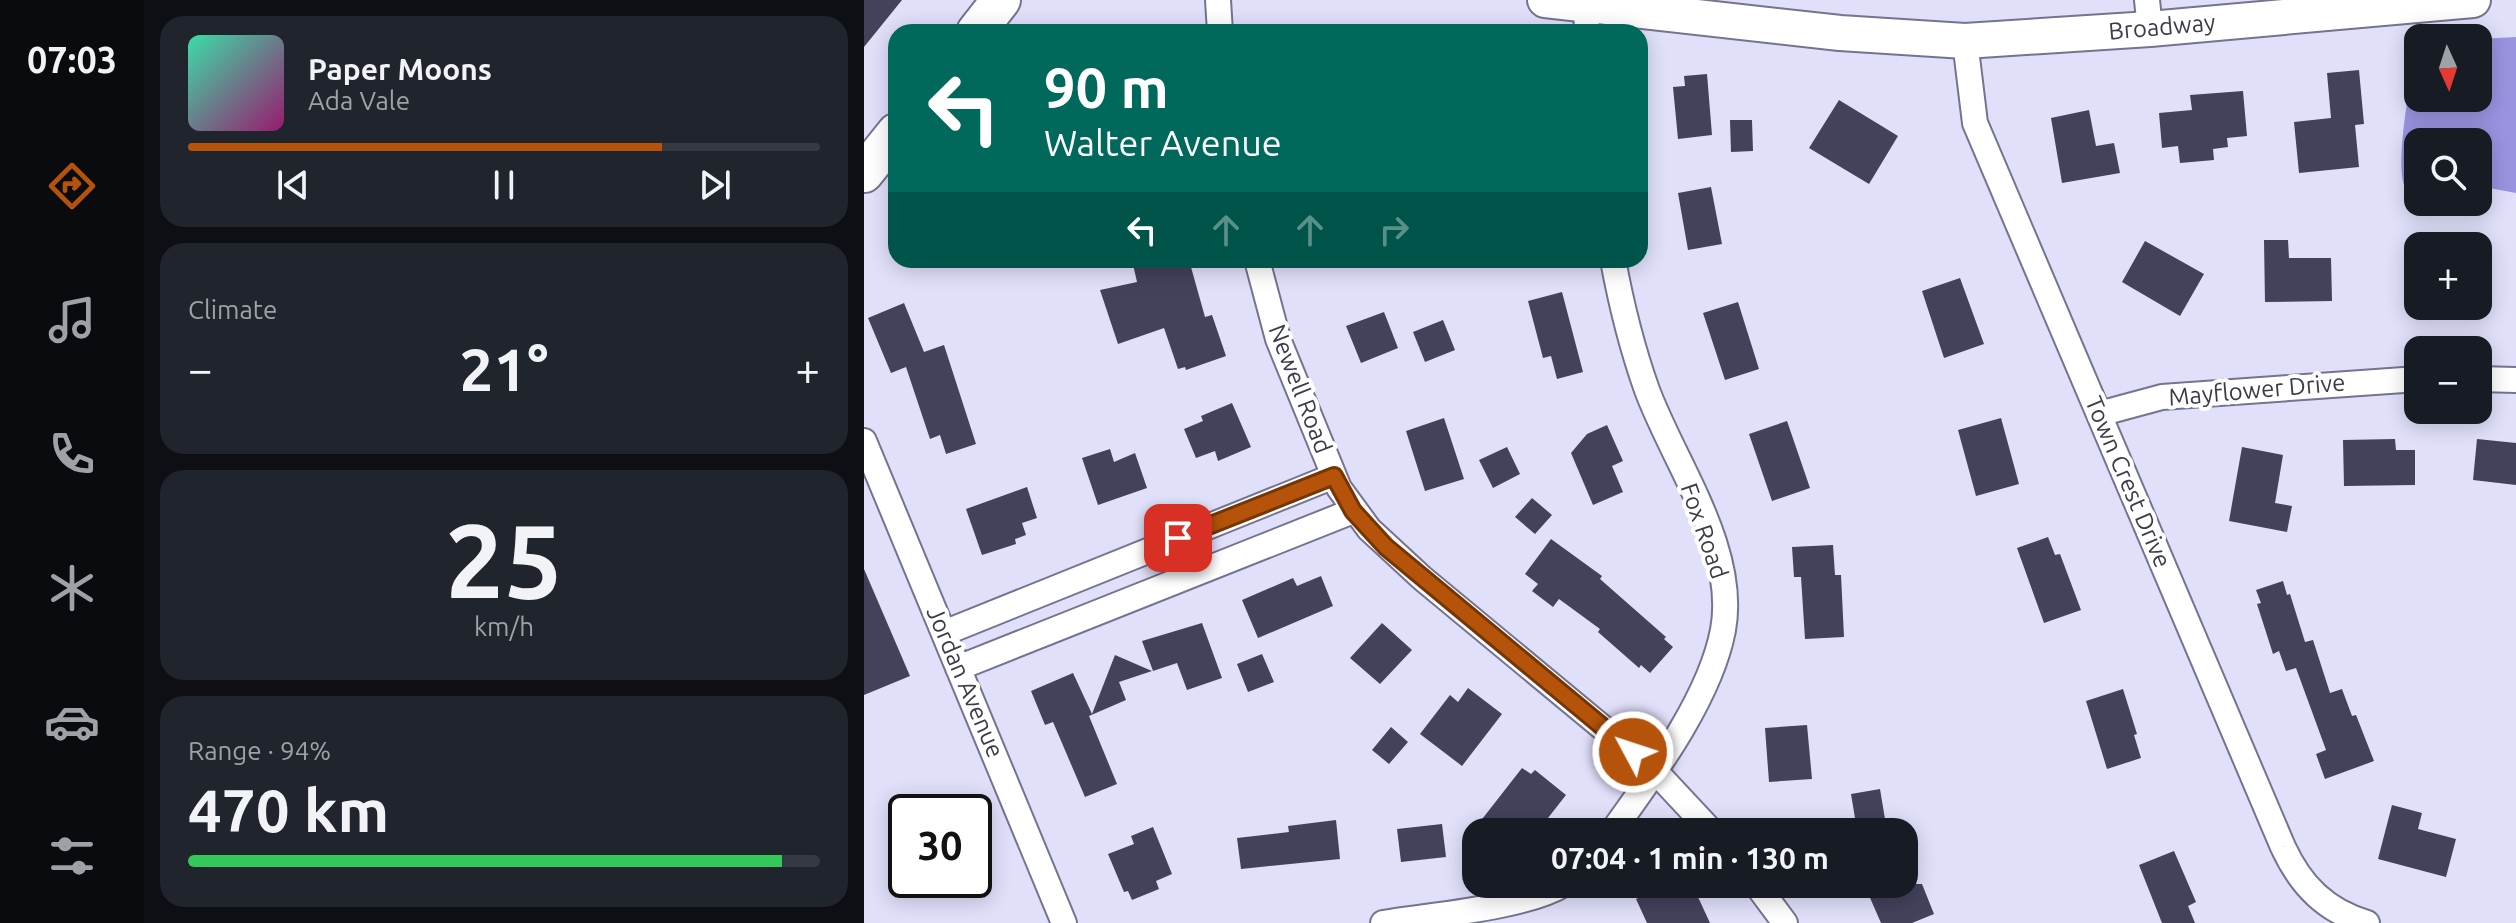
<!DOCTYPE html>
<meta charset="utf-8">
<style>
body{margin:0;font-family:Ubuntu,sans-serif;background:#20242c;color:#f1f3f6;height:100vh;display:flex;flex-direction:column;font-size:30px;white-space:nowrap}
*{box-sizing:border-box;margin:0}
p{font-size:26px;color:#9ea1a6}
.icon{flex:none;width:44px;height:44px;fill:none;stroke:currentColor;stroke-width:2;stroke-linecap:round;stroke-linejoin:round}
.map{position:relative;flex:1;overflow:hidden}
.sheet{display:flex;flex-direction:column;gap:16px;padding:16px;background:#0d0f14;width:720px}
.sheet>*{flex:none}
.banner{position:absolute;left:24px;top:24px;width:760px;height:244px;border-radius:24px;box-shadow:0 4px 20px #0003;background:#00695c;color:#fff;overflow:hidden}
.needle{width:52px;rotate:177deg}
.fabs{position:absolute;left:1540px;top:24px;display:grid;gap:16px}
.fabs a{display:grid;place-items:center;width:88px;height:88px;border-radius:16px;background:#171b24;box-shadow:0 4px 20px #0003;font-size:40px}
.speed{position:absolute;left:24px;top:794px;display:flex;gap:16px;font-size:40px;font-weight:700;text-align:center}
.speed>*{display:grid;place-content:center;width:104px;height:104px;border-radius:50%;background:#171b24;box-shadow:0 4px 20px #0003;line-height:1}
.speed .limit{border:4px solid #111;border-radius:12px;background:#fff;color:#111}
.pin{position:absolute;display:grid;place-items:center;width:68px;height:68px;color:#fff;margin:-34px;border-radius:16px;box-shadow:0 4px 12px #0006}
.me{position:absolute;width:88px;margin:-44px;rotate:310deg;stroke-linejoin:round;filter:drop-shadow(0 0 6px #0008)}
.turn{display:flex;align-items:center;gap:28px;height:168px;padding:0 24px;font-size:36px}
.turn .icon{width:104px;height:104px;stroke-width:2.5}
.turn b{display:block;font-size:56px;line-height:68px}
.lanes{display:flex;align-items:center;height:76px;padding:0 24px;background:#0003;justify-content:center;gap:40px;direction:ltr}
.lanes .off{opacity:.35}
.big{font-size:60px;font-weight:700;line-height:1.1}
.sheet .card{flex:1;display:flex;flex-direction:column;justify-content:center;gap:12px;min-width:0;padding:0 28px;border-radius:24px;background:#20242c}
.sheet .dial{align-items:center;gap:0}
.dial b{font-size:104px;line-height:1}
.song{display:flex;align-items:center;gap:24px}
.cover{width:96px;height:96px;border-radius:12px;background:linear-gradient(135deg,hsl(160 70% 55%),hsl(320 70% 35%))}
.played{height:8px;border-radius:4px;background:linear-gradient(90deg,#b45309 75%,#363941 75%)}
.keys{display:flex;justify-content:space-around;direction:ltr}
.heat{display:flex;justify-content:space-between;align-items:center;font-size:44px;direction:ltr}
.charge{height:12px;border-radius:6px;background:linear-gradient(90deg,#34c759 94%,#363941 0)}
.trip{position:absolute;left:598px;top:818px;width:456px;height:80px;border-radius:24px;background:#171b24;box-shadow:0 4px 20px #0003;font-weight:700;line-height:80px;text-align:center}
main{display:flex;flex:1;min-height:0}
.menu{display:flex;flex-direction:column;width:144px;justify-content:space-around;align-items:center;background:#090b0e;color:#9ea1a6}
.menu .icon{width:56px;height:56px}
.menu .selected{color:#b45309}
.menu b{font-size:36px;color:#f1f3f6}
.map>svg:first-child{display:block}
.forest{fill:#9a93e0}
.building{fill:#43415c}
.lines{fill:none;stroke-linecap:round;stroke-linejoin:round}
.street-casing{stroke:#747390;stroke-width:28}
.secondary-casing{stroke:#747390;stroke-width:38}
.primary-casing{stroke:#747390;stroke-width:42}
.street{stroke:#fff;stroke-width:24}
.secondary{stroke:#fff;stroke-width:34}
.primary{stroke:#fff;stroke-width:38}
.route-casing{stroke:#753606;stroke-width:20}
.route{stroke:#b45309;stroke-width:14}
.labels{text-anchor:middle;stroke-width:8;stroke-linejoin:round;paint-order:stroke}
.street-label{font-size:24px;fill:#3c3b48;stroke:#fff}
</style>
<main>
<nav class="menu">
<b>07:03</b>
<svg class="icon selected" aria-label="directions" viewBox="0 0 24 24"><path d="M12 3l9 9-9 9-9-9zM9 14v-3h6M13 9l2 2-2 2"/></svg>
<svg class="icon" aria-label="music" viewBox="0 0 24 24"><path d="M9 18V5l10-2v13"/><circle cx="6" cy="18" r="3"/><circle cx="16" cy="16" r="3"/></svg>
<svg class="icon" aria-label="phone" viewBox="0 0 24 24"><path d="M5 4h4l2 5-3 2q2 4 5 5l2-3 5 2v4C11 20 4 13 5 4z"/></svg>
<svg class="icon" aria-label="climate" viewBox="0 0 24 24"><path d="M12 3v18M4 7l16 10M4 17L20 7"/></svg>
<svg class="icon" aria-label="car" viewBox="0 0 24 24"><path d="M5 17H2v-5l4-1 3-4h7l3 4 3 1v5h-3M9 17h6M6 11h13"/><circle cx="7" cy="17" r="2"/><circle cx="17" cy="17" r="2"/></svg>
<svg class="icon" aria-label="filters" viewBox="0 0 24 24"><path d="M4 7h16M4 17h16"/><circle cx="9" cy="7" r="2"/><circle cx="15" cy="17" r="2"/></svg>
</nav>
<section class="sheet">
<div class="card">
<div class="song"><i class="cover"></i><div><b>Paper Moons</b><p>Ada Vale</p></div></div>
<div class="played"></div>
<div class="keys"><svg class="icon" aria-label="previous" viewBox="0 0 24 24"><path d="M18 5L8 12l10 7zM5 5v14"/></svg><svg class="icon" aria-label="pause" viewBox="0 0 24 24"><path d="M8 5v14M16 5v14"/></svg><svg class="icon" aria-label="next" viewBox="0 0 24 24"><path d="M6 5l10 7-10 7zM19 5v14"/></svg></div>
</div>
<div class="card"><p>Climate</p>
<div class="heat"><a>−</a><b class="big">21°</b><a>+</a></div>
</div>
<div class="card dial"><b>25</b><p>km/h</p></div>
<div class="card"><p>Range · 94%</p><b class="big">470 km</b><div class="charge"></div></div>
</section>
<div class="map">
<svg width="1652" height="923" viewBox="0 0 1652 923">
<rect width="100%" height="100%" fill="#e1e0fb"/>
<path class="forest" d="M1652,37v156l-27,-5 -11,2v-48h-60v53c-5,-1 -8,-1 -11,-5 -12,-14 -1,-81 2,-100l9,-14v22h60v-59z"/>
<path class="building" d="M0,0h38l-38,47z
M1495,70l5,54 -9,1 4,42 -60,6 -5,-51 37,-4 -4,-45z
M843,74l5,61 -34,4 -5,-52 12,-1 -1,-10z
M1379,91l4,45 -20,2 1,9 -15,2 1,11 -34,3 -2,-17 -16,2 -3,-35 33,-3 -2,-15z
M975,100l59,36 -29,48 -60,-36z
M1225,110l7,36 18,-3 6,30 -58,10 -11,-65z
M866,120h22l1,31 -22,1z
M847,187l11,57 -34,6 -10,-57z
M1400,240h24l1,18h42l1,43 -67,1z
M1281,241l59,33 -24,42 -58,-34z
M268,260h57l16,57 7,-2 14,41 -40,14 -1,-3 -7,2 -14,-41 -46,16 -18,-54 37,-8z
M1096,278l24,66 -40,14 -22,-67z
M698,292l21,80 -26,7 -6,-23 -8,2 -15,-57z
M874,302l21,67 -34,11 -22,-67z
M40,303l20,49 20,-7 32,99 -30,10 -6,-19 -10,4 -24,-72 -15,6 -23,-55z
M520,312l14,36 -37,15 -15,-37z
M579,320l12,30 -30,12 -12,-30z
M368,403l19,44 -33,14 -3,-10 -19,7 -12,-29 19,-8 -2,-5z
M580,418l20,61 -39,12 -19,-60z
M1137,418l18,66 -43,12 -18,-66z
M923,421l23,67 -38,13 -23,-67z
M743,425l16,36 -11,5 11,26 -30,13 -22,-52 16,-19z
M1531,439l1,11h19v35l-71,1 -1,-46z
M1613,439l39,4v42l-43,-5z
M643,447l13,27 -27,14 -14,-28z
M1378,447l41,8 -8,48 17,3 -5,26 -58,-11z
M246,449l4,13 21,-9 12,35 -49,17 -16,-47z
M163,487l10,31 -15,5 4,12 -11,4 1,5 -34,11 -16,-46z
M668,498l20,17 -17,19 -20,-17z
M1184,537l7,18 5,-1 21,56 -37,13 -27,-75z
M687,539l51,37 -2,3 66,58 -2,2 9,8 -23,26 -9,-8 -2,3 -41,-36 2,-3 -41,-30 -6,8 -21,-16 6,-7 -13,-10z
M969,545l2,30h6l3,62 -39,2 -4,-62h-7l-2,-30z
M0,569l46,107 -46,19z
M457,576l12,30 -75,32 -16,-38 51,-22 4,8z
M1419,581l4,14 3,-1 15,48 8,-2 17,53 12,-4 10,27 4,-1 18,46 -49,18 -9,-25 10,-4 -30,-82 -10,3 -7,-20 -6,3 -16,-50 4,-1 -5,-13z
M338,623l20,55 -35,12 -10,-27 -24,8 -11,-30z
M518,623l30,27 -32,34 -30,-26z
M398,654l12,28 -26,10 -11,-28z
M251,655l37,16 -33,11 7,18 -37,16 28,68 -32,13 -32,-75 -8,3 -14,-34 42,-18 19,41z
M604,688l34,26 -40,52 -42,-32 30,-39 8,7z
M1259,689l14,45 -3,1 7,23 -34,11 -21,-68z
M943,725l5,54 -43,3 -4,-54z
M527,727l17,15 -19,22 -17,-14z
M658,768l9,6 4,-4 31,25 -29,37h-65z
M1016,789l5,30 -29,5 -5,-30z
M1528,805l30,8 -4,16 38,10 -10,38 -68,-18z
M472,820l4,39 -99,10 -4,-31 52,-6 -1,-6z
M578,824l4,33 -45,5 -4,-33z
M289,827l19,47 -16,7 3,8 -27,11 -4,-9 -4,1 -16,-38 26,-10 -3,-8z
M1310,851l22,51 -8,4 7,17h-33l-23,-58z
M805,884h23l18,39h-63l-11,-24z
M1000,884h58l12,30 -22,9h-31z"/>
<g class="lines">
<g class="street-casing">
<path id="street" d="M354,0l2,32
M1283,0l3,29
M722,5l1,27
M1101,41l10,82 308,724c18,39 43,64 84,76
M393,260l21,79 61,149 30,41 53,49 233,193 57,61
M1614,379l38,1
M1235,414l63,-17 256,-18
M0,441l200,482
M80,633l390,-157
M94,668l395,-157
M748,832c40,-56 98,-133 111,-202 15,-81 -49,-167 -76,-240 -15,-42 -26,-87 -34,-130
M892,884l29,39
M519,923c47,-8 142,-15 181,-39"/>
</g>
<g class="secondary-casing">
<path id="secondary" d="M681,0l295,33 125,8 185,-12 323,-29"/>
</g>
<g class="primary-casing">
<path id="primary" d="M112,32l25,-32
M0,173l32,-40"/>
</g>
<use href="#street" class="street"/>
<use href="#secondary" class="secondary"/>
<use href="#primary" class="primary"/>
</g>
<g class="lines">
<g class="route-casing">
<path id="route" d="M314,538l156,-62 19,35 33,36 247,205"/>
</g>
<use href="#route" class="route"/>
</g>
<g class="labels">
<g class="street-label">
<text transform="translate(1298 27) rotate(-5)" y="8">Broadway</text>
<text transform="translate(436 389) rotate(69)" y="8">Newell Road</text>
<text transform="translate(1393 390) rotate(-5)" y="8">Mayflower Drive</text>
<text transform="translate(1264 482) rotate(67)" y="8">Town Crest Drive</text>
<text transform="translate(840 531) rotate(71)" y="8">Fox Road</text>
<text transform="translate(101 682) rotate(67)" y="8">Jordan Avenue</text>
</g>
</g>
</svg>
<div class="fabs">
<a><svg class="needle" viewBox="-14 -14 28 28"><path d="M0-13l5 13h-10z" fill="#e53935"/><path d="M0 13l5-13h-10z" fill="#9ea1a6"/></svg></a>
<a><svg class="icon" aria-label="search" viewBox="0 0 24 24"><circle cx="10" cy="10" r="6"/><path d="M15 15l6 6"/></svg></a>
<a>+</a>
<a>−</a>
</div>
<div class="speed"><div class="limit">30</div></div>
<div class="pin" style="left:314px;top:538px;background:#d93025"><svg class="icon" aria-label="arrive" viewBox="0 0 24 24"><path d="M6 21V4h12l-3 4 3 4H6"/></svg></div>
<svg class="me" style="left:769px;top:752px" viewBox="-20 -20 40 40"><circle r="17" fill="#b45309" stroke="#fff" stroke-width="3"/><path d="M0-11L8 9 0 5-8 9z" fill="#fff"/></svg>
<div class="trip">07:04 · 1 min · 130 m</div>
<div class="banner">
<div class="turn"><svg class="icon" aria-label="left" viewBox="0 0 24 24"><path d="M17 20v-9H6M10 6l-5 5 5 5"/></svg><div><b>90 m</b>Walter Avenue</div></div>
<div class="lanes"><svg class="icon" aria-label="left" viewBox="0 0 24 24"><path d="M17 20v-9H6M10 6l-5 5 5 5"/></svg><svg class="icon off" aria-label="ahead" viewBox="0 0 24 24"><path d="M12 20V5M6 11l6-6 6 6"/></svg><svg class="icon off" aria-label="ahead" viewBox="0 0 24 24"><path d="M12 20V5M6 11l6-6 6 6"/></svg><svg class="icon off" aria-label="right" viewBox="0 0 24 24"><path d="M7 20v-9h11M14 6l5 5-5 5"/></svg></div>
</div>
</div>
</main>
